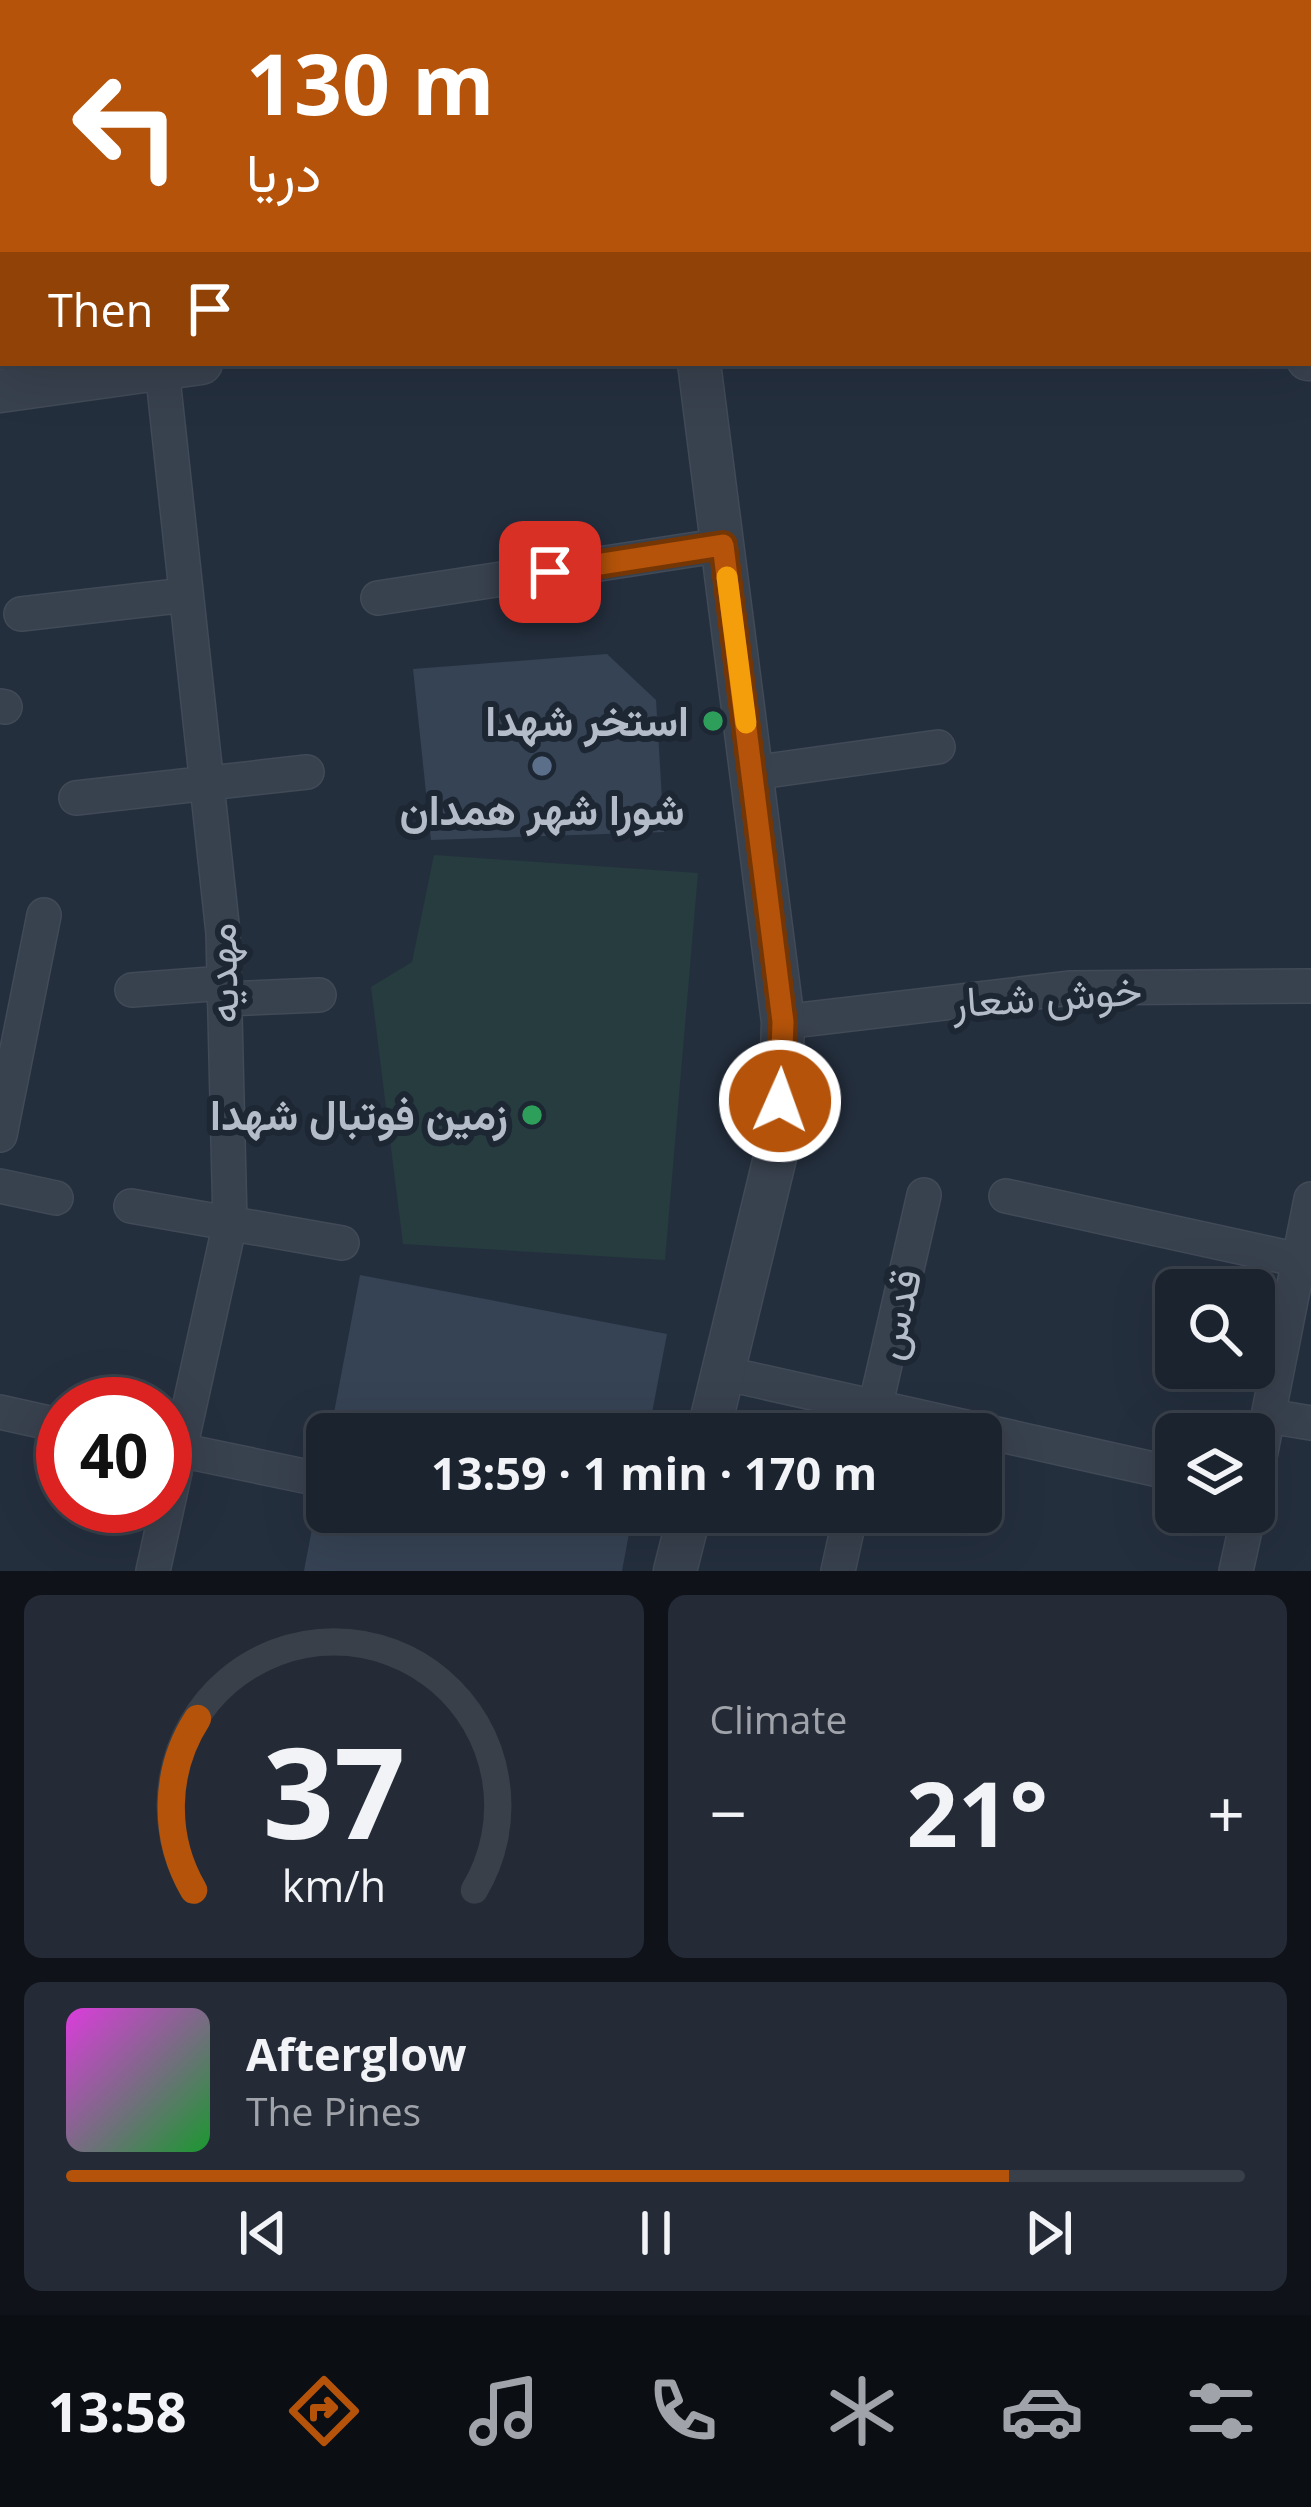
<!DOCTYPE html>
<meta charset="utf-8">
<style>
body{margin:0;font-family:"Open Sans",Vazirmatn,sans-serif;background:#242b36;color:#f1f3f6;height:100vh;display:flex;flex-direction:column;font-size:45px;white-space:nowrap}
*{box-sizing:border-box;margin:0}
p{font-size:39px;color:#a0a4aa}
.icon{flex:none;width:66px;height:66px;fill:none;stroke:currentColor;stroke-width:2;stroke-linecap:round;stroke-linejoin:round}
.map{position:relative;height:1571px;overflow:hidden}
.sheet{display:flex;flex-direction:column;gap:24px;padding:24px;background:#0f1319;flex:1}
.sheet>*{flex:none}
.guide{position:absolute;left:0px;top:0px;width:1311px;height:366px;box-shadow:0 12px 48px #0002,0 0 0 3px #39404a;background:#b45309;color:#fff;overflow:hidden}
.controls{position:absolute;left:1155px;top:1269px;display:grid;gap:24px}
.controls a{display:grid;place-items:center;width:120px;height:120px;border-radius:18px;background:#1b232e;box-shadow:0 12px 48px #0002,0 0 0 3px #39404a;font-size:60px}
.speed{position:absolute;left:36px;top:1377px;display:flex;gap:24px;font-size:60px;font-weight:700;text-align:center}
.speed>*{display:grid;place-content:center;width:156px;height:156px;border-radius:50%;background:#1b232e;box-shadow:0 12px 48px #0002,0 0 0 3px #39404a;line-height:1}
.speed .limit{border:18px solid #d22;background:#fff;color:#111}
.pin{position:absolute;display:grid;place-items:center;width:102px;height:102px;color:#fff;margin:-51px;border-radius:24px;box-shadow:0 6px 18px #0006}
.me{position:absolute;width:132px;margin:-66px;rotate:2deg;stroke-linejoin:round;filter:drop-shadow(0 0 9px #0008)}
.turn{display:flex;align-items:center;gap:42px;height:252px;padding:0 48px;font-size:54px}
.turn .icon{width:156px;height:156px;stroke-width:2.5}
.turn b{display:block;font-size:84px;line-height:102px}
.then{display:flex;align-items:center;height:114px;padding:0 48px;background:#0003;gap:24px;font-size:45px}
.big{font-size:90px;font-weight:700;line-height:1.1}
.sheet .card{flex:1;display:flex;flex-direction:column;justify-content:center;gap:18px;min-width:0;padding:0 42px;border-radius:18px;background:#242b36}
.sheet .dial{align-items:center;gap:0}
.dial svg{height:312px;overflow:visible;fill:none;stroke:#39404a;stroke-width:7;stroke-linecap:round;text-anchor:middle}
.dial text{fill:#f1f3f6;stroke:none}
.song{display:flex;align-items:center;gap:36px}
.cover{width:144px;height:144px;border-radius:18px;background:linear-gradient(135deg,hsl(300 70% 55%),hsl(130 70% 35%))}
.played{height:12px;border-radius:6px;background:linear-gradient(90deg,#b45309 80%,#39404a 80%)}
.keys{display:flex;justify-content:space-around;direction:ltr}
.heat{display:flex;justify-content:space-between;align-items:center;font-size:66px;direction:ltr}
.sheet .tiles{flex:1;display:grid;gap:24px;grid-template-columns:1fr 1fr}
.card:last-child{grid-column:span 2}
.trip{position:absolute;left:306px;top:1413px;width:696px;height:120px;border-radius:18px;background:#1b232e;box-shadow:0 12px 48px #0002,0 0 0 3px #39404a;font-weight:700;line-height:120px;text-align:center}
.tabs{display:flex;height:192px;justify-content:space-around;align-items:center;background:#0b0e12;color:#a0a4aa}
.tabs .icon{width:84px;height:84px}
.tabs .on{color:#b45309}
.tabs b{font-size:54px;color:#f1f3f6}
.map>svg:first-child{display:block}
.garden{fill:#263c3f}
.building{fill:#364354}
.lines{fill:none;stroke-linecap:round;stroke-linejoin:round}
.minor-casing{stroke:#414a57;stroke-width:36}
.tertiary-casing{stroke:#414a57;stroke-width:45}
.minor{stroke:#38414e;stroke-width:33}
.tertiary{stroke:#38414e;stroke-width:42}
.route-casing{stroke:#753606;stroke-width:30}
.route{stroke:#b45309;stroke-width:21}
.slow{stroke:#f59e0b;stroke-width:21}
.leisure-dot{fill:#2e9e5b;stroke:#1d2633;stroke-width:4.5}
.service-dot{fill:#5c6f8a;stroke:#1d2633;stroke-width:4.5}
.labels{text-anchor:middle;stroke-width:12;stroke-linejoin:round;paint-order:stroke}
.poi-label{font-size:42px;font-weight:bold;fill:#b4bcc9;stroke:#1d2633;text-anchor:end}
.street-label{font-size:42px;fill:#b4bcc9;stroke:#1d2633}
</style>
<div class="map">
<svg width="1311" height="1571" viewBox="0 0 1311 1571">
<rect width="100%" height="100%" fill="#242f3e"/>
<path class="garden" d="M434,855l264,18 -33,387 -262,-16 -32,-257 41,-25z"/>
<path class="building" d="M607,654l49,46 8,132 -233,8 -18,-171z
M360,1275l307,59 -19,100h-318z
M325,1460l2,1v51h306l-11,59h-318z"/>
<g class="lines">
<g class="minor-casing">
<path id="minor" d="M745,0v3
M0,22h3
M1308,164h3
M0,190h3
M1308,312l3,-19
M378,598l345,-53
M21,614l165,-19
M0,706l5,1
M752,773l186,-26
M76,798l231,-26
M132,990l92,-7
M224,999l95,-4
M783,1022l288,-34 240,-2
M0,1135l44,-220
M0,1186l56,12
M1006,1196l293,64
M131,1206l211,37
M723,1373l453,101
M0,1412l63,14
M1269,1416l42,7
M869,1434l55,-239
M165,1447l144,30
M1254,1487l57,-288
M153,1571l77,-348 -7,-290 -61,-564
M838,1571l13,-59
M1236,1571l13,-59"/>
</g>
<g class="tertiary-casing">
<path id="tertiary" d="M1123,3l6,-3
M1308,359h3
M699,363l84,659 -4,119 -71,293
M0,391l201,-28
M675,1571l15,-59"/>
</g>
<use href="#minor" class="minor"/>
<use href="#tertiary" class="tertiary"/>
</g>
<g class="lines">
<g class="route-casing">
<path id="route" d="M550,572l173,-27 60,477 -3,79"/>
</g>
<use href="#route" class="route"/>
<path class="slow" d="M727,577l19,146"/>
</g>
<g class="leisure-dot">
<circle cx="713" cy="721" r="12"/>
<circle cx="532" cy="1115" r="12"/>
</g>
<circle class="service-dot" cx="542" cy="766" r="12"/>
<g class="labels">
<g class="poi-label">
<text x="689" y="736">استخر شهدا</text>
<text x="542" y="825" text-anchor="middle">شورا شهر همدان</text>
<text x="508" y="1130">زمین فوتبال شهدا</text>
</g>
<g class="street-label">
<text transform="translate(222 973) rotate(-92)" y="15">مهدیه</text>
<text transform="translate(1047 996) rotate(-4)" y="15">خوش شعار</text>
<text transform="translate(897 1314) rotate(-77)" y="15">قدس</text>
</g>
</g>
</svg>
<div class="controls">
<a><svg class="icon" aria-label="search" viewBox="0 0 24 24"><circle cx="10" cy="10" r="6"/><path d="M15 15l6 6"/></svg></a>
<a><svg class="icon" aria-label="layers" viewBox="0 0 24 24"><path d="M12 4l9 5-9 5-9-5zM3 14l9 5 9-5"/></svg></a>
</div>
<div class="speed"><div class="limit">40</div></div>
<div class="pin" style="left:550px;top:572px;background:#d93025"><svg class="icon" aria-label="arrive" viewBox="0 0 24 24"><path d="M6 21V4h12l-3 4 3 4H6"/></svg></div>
<svg class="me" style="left:780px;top:1101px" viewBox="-20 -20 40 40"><circle r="17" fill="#b45309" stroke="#fff" stroke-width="3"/><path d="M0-11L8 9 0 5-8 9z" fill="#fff"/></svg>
<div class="trip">13:59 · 1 min · 170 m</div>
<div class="guide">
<div class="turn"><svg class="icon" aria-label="left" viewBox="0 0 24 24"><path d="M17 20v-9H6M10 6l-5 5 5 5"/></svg><div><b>130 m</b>دریا</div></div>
<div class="then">Then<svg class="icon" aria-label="arrive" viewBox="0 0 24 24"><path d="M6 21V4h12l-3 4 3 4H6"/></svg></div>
</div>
</div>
<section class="sheet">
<div class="tiles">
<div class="card dial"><svg viewBox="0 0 100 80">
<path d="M14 69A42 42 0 1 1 86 69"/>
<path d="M14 69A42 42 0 0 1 15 25" stroke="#b45309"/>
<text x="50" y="56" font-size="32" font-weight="700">37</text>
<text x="50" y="72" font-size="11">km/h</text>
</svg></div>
<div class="card"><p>Climate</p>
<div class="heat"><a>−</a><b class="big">21°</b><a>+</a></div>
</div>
<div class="card">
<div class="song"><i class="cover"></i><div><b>Afterglow</b><p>The Pines</p></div></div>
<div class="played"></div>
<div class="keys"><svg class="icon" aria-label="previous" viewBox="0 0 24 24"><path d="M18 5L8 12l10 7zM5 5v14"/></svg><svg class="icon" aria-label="pause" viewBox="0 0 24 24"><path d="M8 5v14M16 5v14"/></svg><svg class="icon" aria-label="next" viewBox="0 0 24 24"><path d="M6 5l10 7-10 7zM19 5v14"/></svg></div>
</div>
</div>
</section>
<nav class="tabs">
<b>13:58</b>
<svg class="icon on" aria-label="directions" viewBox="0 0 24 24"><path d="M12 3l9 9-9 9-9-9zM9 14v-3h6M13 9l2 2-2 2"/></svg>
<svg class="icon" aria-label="music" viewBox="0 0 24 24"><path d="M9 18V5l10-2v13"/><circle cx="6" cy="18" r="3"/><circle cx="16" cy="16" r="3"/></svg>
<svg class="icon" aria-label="phone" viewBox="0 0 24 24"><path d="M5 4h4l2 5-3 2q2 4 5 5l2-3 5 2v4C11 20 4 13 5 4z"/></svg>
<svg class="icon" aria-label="climate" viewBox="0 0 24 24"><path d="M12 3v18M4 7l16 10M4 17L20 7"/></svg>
<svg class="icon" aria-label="car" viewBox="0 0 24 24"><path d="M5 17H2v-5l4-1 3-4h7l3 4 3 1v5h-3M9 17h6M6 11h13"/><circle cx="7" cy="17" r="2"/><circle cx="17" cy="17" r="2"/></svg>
<svg class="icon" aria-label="filters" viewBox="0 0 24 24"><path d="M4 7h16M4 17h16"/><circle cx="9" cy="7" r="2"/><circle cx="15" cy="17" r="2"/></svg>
</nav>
